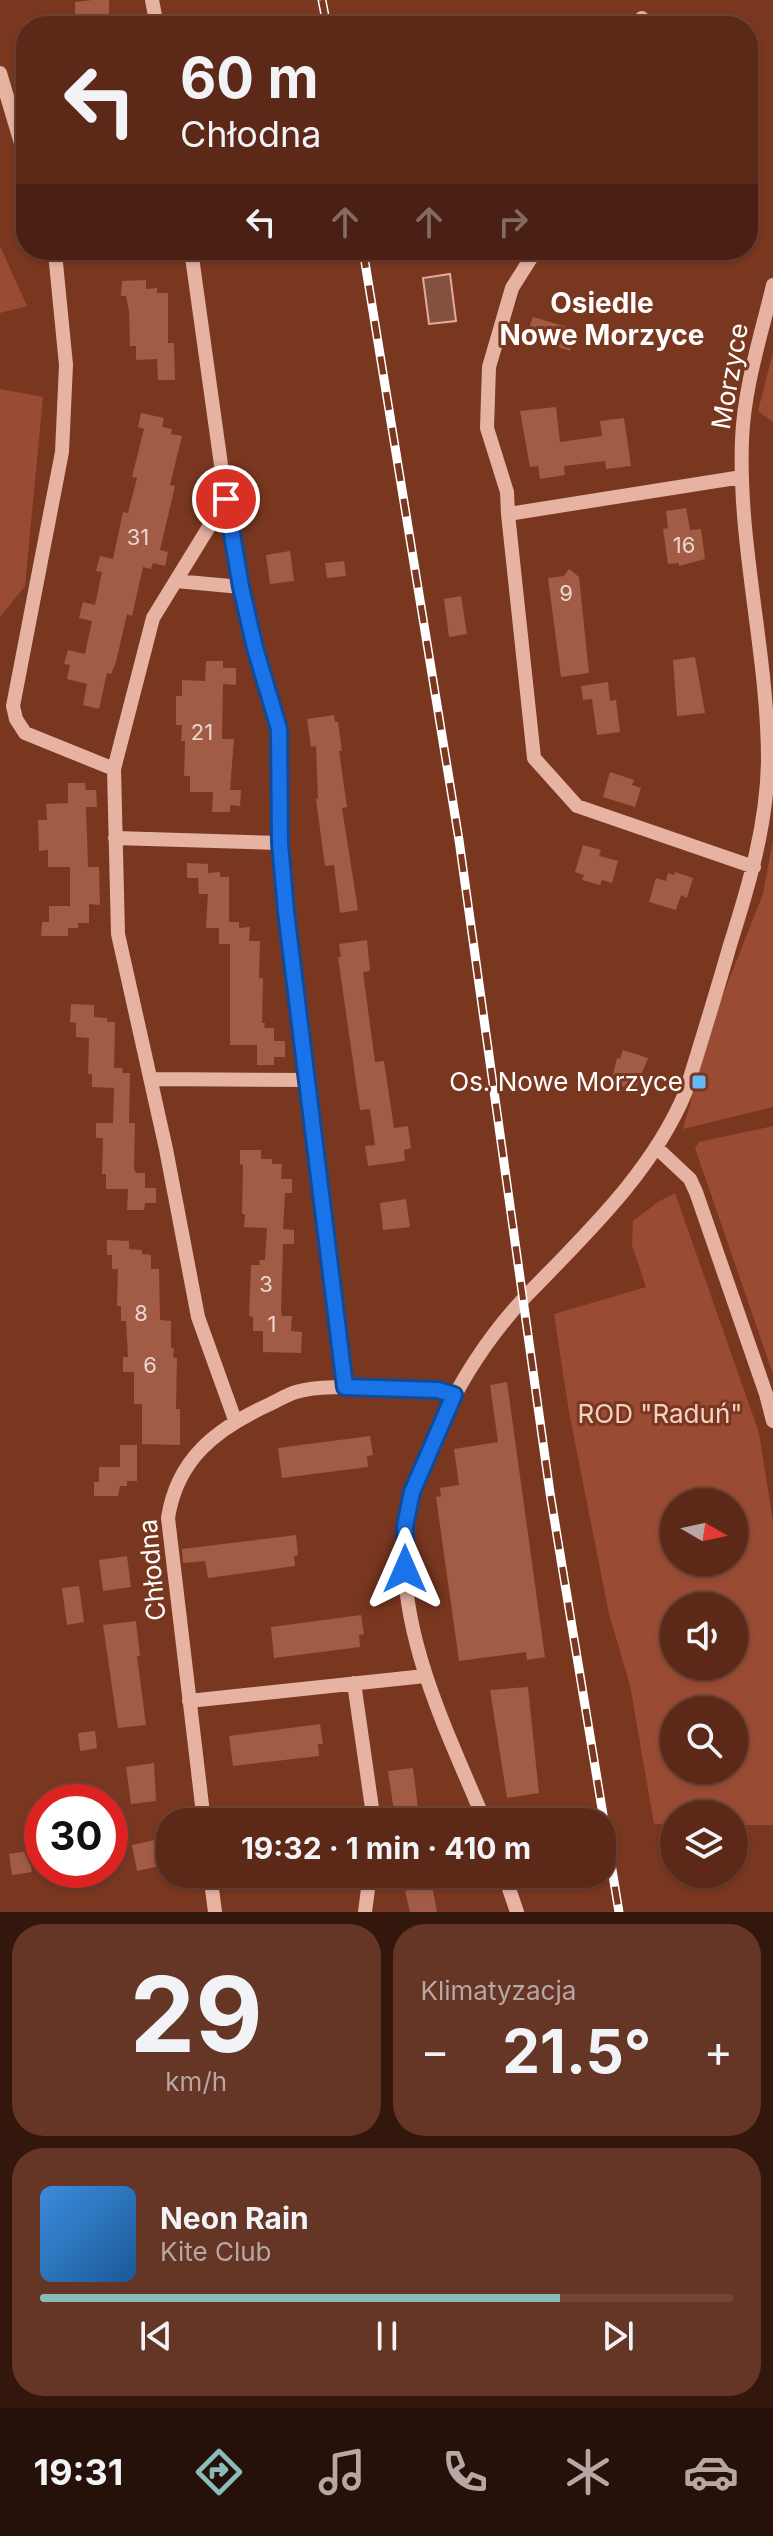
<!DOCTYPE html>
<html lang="pl">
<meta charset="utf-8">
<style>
body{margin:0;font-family:Inter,sans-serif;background:#653525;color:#f1f3f6;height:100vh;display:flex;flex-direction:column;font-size:30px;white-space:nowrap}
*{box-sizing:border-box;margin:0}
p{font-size:26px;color:#b8a6a2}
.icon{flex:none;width:44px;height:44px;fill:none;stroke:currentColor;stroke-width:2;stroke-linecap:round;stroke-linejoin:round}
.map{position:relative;height:1912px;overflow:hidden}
.panel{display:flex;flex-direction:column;gap:12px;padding:12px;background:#33170d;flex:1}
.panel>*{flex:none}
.hud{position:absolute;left:16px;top:16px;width:742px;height:244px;border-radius:32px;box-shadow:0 2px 6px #0004,0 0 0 2px #714537;background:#5c2918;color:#f1f3f6;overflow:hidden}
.needle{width:52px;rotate:99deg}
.buttons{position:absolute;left:660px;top:1488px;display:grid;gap:16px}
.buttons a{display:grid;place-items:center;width:88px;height:88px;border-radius:50%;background:#5c2918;box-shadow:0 2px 6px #0004,0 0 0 2px #714537;font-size:40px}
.speed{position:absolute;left:24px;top:1784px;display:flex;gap:16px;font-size:40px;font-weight:700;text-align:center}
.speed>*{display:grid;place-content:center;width:104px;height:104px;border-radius:50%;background:#5c2918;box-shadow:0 2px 6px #0004,0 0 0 2px #714537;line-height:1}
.speed .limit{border:12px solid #d22;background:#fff;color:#111}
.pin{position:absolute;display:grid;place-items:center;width:68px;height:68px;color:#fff;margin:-34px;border:4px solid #fff;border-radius:50%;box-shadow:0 2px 8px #0007}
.me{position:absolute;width:88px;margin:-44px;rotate:0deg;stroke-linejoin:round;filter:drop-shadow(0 0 6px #0008)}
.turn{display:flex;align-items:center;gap:28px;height:168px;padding:0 32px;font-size:36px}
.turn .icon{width:104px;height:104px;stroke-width:2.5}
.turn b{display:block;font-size:56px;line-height:68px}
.lanes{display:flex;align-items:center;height:76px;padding:0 32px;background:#0003;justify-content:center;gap:40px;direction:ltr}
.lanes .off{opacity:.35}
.big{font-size:60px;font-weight:700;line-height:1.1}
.panel .card{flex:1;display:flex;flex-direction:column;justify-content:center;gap:12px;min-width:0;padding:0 28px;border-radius:32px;background:#653525}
.panel .dial{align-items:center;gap:0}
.dial b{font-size:104px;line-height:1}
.song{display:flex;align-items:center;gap:24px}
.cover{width:96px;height:96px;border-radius:12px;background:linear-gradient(135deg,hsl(210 70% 55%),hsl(210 70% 35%))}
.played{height:8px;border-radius:4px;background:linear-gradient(90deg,#8bbbb9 75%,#714537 75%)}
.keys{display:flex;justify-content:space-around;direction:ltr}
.heat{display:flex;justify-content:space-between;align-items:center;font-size:44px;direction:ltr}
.panel .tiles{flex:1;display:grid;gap:12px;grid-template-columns:1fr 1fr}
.card:last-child{grid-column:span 2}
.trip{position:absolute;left:156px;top:1808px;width:460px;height:80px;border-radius:32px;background:#5c2918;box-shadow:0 2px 6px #0004,0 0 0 2px #714537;font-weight:700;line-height:80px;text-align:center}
.tab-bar{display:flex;height:128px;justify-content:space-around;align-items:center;background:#25100a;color:#b8a6a2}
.tab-bar .icon{width:56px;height:56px}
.tab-bar .on{color:#8bbbb9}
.tab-bar b{font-size:36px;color:#f1f3f6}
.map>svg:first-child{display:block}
.green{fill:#994b33;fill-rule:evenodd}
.water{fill:#835140;stroke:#e7a896;stroke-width:2}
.building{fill:#a25b45}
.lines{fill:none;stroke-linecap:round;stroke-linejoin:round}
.minor{stroke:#e6b2a2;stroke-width:14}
.rail-casing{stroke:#fff;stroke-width:9}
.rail{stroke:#7a3720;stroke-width:6;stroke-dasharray:18;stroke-linecap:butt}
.route-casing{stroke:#114b97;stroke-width:20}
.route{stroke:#1a73e8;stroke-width:14}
.poi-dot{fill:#63b9f3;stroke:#7a3720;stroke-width:3}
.labels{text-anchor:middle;stroke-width:6;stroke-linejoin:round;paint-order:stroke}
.number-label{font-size:22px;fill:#e8d6d0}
.street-label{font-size:26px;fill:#fff;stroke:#7a3720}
.poi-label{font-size:26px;fill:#fff;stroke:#7a3720;text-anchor:end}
.park-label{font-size:26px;fill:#f4d0c5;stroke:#7a3720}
.neighbourhood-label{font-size:28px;font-weight:bold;fill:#fff;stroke:#7a3720}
</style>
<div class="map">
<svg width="773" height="1912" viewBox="0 0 773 1912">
<rect width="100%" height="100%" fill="#7a3720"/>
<path class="green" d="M0,246l27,60 -27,7z
M773,352v70l-15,-11z
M0,389l43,8 -18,189 -25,31z
M773,840v267l-90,22 34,-119 46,-116z
M773,1126v248l-78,-226 4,-6z
M675,1193l84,240 14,89v303h-39v-11h-60v10h-20l-24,-139 -21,-71 -40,-202 -15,-98 92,-27 -14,-42 1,-24 25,-19zM734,1502v60h-60v-60zM734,1606v60h-60v-60zM734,1710v60h-60v-60z"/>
<path class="water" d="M450,274l6,47 -27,3 -6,-46z"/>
<path class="building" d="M92,0h17v26h-28v-9h-6v-15z
M146,280v9l11,-1v5h11v50h6l1,37h-17l-1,-21 -21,1v-14h-6l-1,-35 -3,-15h-5l1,-15z
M533,317l44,13 -7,21 -44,-15z
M556,407l4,35 42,-6 -2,-15 24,-3 7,48 -25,3 -1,-8 -41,5 1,9 -25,4 -2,-13 -8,1 -10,-56z
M141,413l23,5 -2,9 10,2 -1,5 11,2 -12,49 5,1 -15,64 8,2 -3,14 -12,-3 -2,6 -8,-2 -11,49 -5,-2 -11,48 -5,12 -4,-1 -8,36 -16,-4 4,-21 -20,-5 3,-14 -6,-1 4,-14 17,4 7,-33 -13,-3 4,-16 12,3 7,-33 -6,-1 4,-15 13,3 10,-47 5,1 9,-35 -5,-1 12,-48 -6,-2z
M686,508l4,22 11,-1 4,30 -26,7v-3l-11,1 -5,-35 5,-1 -2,-17z
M290,551l4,30 -24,3 -4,-29z
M344,561l2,15 -19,2 -2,-15z
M569,569l10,8 10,96 -28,4 -13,-99 16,-2z
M461,596l6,38 -18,3 -5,-38z
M695,657l10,56 -28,3 -4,-56z
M206,661h17v7h13v17l-13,-1 -1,55h12l-4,51h11l-1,16 -10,-1v7h-18l1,-20h-23v-16h-6l1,-35h-4l1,-16h-6v-29h6v-16l23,1z
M608,682l2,19 6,-1 4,32 -23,3 -5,-36 -9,1 -2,-14z
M334,715l1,7h3l4,29h-3l8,56 -5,1 16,102 -18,3 -6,-48 -9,1 -9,-67h2l-2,-53 -5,1 -4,-28z
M610,772l24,8 -2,5 9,3 -6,19 -32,-10z
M68,783h17l1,7h10l1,17h-11l1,29 1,31h11l1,38 -11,-1v19h-11v5h-10v8h-27l1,-14h7v-16h21v-39h-22v-17l-9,1 -1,-31h9l-1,-16 22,-1z
M583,845l18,5 -2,6 19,5 -6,22 -10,-3 -2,5 -18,-5 2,-5 -9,-3z
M187,863l21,1v9l12,-1v5h9v45h10v6l11,-1 -1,14h11l-1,37h4l-1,45h3l-1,5h10v13h11v16h-11v8h-17v-20h-27v-101h-11v-16h-13l2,-34h-9l-1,-16h-11z
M675,872l18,6 -6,20 -6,-3 -5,15 -27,-8 7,-24 10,3 2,-8 6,2z
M367,940l3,31 -7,1 12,90 9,-1 10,67 14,-2 3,22 -7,2 1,11 -37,5 -3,-20 10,-1 -5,-36 -10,1 -22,-153h3l-2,-13z
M71,1004l23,1v12l13,1v4h8l-1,46h8l1,5h7l-1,50h6l-1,46 2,4h9v15h11v15h-11l-1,7h-17l1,-21h-22v-15h-4l1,-36h-7v-15h17l1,-35 -22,-1v-13h-4l1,-36 -13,-1v-14l-6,-1z
M623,1050l25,8 -13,32 -24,-7 6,-25 3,1z
M240,1150h21v9h11v5h10l-1,15h11v14h-7l-2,36 11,1v14h-11l-2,67 1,5h10l-1,15 11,1 -1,21 -38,-1v-21h-10v-14l-4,-1 2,-51h9l-1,-5h6l2,-32 -23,-1 1,-13h-3l1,-49 -3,-1z
M406,1199l4,28 -27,3 -3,-27z
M107,1240l22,1v8l13,1v4l9,1v14h8l1,51 11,1v27h3l-1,9 4,1 -1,51h4v36l-38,-1v-40h-8v-32h-11v-15h5l-2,-36h-5v-15h-4l1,-37h-6v-14h-5z
M507,1382l38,275 -18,3 -1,-8 -67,9 -23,-164 5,-1 -1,-8 19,-3 -5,-36 44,-7 -8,-57z
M370,1436l3,19 -6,1 1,11 -86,11 -4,-30z
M120,1445h17v36h-10v5h-7l-2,10h-24v-14h5v-15h21z
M296,1535l2,20 -4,1 1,10 -87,12 -3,-17 -22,2 -1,-14z
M127,1556l4,31 -28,4 -4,-31z
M79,1586l5,36 -17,3 -5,-37z
M361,1615l3,19 -5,1 1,12 -86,11 -3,-31z
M136,1621l4,35h-3l9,69 -28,3 -15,-103z
M528,1687l11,106 -32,5 -17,-108z
M320,1724l3,20h-5l1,12 -86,10 -4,-30z
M95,1731l2,17 -17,3 -2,-18z
M154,1763l2,38 -25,3 -5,-37z
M413,1768l5,40 -24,3 -6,-40z
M155,1840l5,26 -23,5 -5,-26z
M28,1851l4,21 -20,3 -3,-21z
M432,1885l5,27h-27l-5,-21z"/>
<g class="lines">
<path class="minor" d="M152,0l5,26
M638,26l4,-8
M0,73l26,87
M53,250l3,13 10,102 -4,87 -49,254 3,13 9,14 89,36
M191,250l32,229 18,108 14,61 24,81 1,114 6,69 59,475
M742,477l-234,37 26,244 43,48 177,61
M226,499l-73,119 -39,151 4,165 48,215 32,168 37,103
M508,514l-1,-22 -20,-64 2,-61 23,-79 24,-38
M176,581l65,6
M115,838l165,5
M151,1079l156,1
M657,1148l33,31 6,13 70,202 7,27
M354,1683l20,139
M189,1701l236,-25
M204,1822l-36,-304c9,-59 48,-89 100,-113 9,-4 18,-10 28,-13 27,-8 63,-4 91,-3 23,0 45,-1 67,6
M485,1822c-39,-94 -89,-190 -80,-295 3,-36 20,-70 35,-102 22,-48 51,-92 87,-130 60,-62 126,-124 159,-204 15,-49 30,-97 44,-146 19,-60 37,-120 38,-184 0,-108 -30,-214 -26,-321 2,-53 19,-104 31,-155
M210,1874l5,38
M504,1874l13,38
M365,1912l5,-38"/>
<g class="rail-casing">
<path id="rail" d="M322,0l5,26
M363,250l96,590 91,653 69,419"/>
</g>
<use href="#rail" class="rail"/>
</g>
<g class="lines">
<g class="route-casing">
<path id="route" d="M226,499l15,88 14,61 24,81 1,114 6,69 59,475 93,3 16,5 -42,97 -7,34v43"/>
</g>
<use href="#route" class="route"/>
</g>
<rect class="poi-dot" x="691" y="1074" width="16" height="16" rx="4"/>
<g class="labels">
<g class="number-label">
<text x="138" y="545">31</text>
<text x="684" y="553">16</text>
<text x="566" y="601">9</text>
<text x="202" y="740">21</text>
<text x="266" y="1292">3</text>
<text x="141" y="1321">8</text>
<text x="272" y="1332">1</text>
<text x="150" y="1373">6</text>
</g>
<g class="street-label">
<text transform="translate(730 376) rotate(-80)" y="9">Morzyce</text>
<text transform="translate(152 1570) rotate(-95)" y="9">Chłodna</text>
</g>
<g class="poi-label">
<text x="683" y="1091">Os. Nowe Morzyce</text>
</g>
<g class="park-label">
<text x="660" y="1423">ROD "Raduń"</text>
</g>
<g class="neighbourhood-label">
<text x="602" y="313">Osiedle<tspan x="602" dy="32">Nowe Morzyce</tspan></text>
</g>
</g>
</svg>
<div class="buttons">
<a><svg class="needle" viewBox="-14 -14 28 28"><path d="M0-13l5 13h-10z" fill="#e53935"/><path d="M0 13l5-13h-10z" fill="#b8a6a2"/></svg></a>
<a><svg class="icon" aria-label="sound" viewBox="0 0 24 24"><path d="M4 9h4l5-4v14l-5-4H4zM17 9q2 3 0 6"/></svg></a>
<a><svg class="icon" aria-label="search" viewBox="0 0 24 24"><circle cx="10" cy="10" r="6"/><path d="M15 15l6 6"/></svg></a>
<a><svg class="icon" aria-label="layers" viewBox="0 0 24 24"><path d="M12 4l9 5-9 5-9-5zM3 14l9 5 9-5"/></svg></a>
</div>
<div class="speed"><div class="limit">30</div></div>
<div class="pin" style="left:226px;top:499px;background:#d93025"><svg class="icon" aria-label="arrive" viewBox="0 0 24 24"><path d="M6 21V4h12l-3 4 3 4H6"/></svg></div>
<svg class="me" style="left:405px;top:1569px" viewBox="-20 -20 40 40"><path d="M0-17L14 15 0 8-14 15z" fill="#1a73e8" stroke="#fff" stroke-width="4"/></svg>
<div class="trip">19:32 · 1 min · 410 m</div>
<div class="hud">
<div class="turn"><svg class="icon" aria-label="left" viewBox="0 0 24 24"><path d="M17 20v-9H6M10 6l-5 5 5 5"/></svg><div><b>60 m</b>Chłodna</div></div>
<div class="lanes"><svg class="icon" aria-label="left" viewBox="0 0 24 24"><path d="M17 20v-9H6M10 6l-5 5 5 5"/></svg><svg class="icon off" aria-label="ahead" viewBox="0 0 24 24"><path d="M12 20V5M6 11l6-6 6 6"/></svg><svg class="icon off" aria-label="ahead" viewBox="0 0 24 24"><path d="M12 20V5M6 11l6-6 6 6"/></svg><svg class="icon off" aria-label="right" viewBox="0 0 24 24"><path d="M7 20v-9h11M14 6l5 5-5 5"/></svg></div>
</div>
</div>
<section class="panel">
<div class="tiles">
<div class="card dial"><b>29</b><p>km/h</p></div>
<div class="card"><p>Klimatyzacja</p>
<div class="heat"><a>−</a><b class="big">21.5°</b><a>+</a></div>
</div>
<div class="card">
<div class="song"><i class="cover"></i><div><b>Neon Rain</b><p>Kite Club</p></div></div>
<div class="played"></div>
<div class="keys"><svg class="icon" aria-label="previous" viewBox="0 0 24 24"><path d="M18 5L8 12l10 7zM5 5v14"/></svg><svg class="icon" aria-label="pause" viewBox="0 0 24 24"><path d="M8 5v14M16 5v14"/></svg><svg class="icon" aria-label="next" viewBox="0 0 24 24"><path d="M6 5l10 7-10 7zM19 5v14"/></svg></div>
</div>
</div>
</section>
<nav class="tab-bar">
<b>19:31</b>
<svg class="icon on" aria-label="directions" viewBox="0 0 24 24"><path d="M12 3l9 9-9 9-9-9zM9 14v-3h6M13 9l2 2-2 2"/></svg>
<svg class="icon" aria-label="music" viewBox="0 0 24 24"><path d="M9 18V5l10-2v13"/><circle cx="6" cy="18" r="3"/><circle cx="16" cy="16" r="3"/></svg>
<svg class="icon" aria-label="phone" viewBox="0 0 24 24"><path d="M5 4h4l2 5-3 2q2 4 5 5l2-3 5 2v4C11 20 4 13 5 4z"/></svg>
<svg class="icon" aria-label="climate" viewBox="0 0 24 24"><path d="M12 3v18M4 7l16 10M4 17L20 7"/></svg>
<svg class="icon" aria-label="car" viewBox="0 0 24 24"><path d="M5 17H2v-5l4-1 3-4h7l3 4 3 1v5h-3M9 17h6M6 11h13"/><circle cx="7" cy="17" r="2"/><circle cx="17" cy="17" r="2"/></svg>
</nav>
